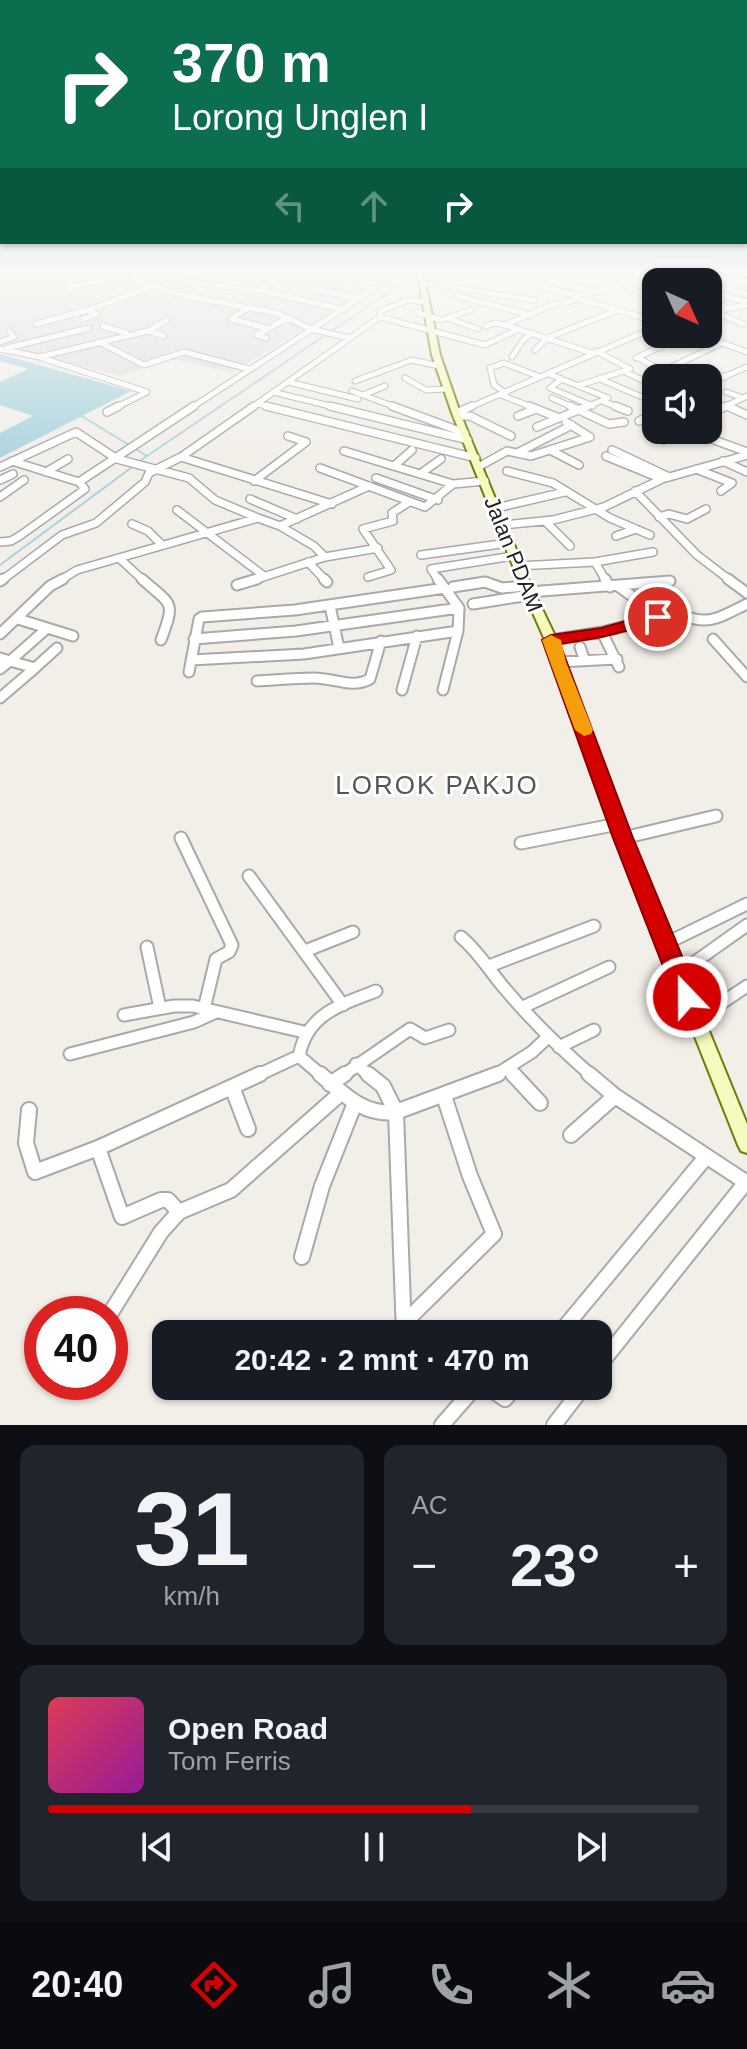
<!DOCTYPE html>
<html lang="id">
<meta charset="utf-8">
<style>
body{margin:0;font-family:Helvetica,sans-serif;background:#20242c;color:#f1f3f6;height:100vh;display:flex;flex-direction:column;font-size:30px;white-space:nowrap}
*{box-sizing:border-box;margin:0}
p{font-size:26px;color:#9ea1a6}
.icon{flex:none;width:44px;height:44px;fill:none;stroke:currentColor;stroke-width:2;stroke-linecap:round;stroke-linejoin:round}
.map{position:relative;height:1425px;overflow:hidden}
.side{display:flex;flex-direction:column;gap:20px;padding:20px;background:#0d0f14;flex:1}
.side>*{flex:none}
.hud{position:absolute;left:0px;top:0px;width:748px;height:244px;box-shadow:0 2px 6px #0004;background:#0b6e4f;color:#fff;overflow:hidden}
.needle{width:52px;rotate:135deg}
.tools{position:absolute;left:642px;top:268px;display:grid;gap:16px}
.tools a{display:grid;place-items:center;width:80px;height:80px;border-radius:16px;background:#171b24;box-shadow:0 2px 6px #0004;font-size:40px}
.speed{position:absolute;left:24px;top:1296px;display:flex;gap:16px;font-size:40px;font-weight:700;text-align:center}
.speed>*{display:grid;place-content:center;width:104px;height:104px;border-radius:50%;background:#171b24;box-shadow:0 2px 6px #0004;line-height:1}
.speed .limit{border:12px solid #d22;background:#fff;color:#111}
.pin{position:absolute;display:grid;place-items:center;width:68px;height:68px;color:#fff;margin:-34px;border:4px solid #fff;border-radius:50%;box-shadow:0 2px 8px #0007}
.me{position:absolute;width:88px;margin:-44px;rotate:338deg;stroke-linejoin:round;filter:drop-shadow(0 0 6px #0008)}
.turn{display:flex;align-items:center;gap:28px;height:168px;padding:0 40px;font-size:36px}
.turn .icon{width:104px;height:104px;stroke-width:2.5}
.turn b{display:block;font-size:56px;line-height:68px}
.lanes{display:flex;align-items:center;height:76px;padding:0 40px;background:#0003;justify-content:center;gap:40px;direction:ltr}
.lanes .off{opacity:.35}
.big{font-size:60px;font-weight:600;line-height:1.1}
.side .widget{flex:1;display:flex;flex-direction:column;justify-content:center;gap:12px;min-width:0;padding:0 28px;border-radius:16px;background:#20242c}
.side .dial{align-items:center;gap:0}
.dial b{font-size:104px;line-height:1}
.song{display:flex;align-items:center;gap:24px}
.cover{width:96px;height:96px;border-radius:12px;background:linear-gradient(135deg,hsl(350 70% 55%),hsl(300 70% 35%))}
.played{height:8px;border-radius:4px;background:linear-gradient(90deg,#d40000 65%,#363941 65%)}
.keys{display:flex;justify-content:space-around;direction:ltr}
.heat{display:flex;justify-content:space-between;align-items:center;font-size:44px;direction:ltr}
.side .tiles{flex:1;display:grid;gap:20px;grid-template-columns:1fr 1fr}
.widget:last-child{grid-column:span 2}
.trip{position:absolute;left:152px;top:1320px;width:460px;height:80px;border-radius:16px;background:#171b24;box-shadow:0 2px 6px #0004;font-weight:600;line-height:80px;text-align:center}
.dock{display:flex;height:128px;justify-content:space-around;align-items:center;background:#090b0e;color:#9ea1a6}
.dock .icon{width:56px;height:56px}
.dock .selected{color:#d40000}
.dock b{font-size:36px;color:#f1f3f6}
.map>svg:first-child{display:block}
.residential{fill:#e0dfdf}
.water{fill:#aad3df}
.lines{fill:none;stroke-linecap:round;stroke-linejoin:round}
.stream{stroke:#aad3df;stroke-width:2}
.street-far4-casing{stroke:#a9a9a9;stroke-width:7}
.street-far3-casing{stroke:#a9a9a9;stroke-width:10}
.street-far2-casing{stroke:#a9a9a9;stroke-width:13}
.street-far1-casing{stroke:#a9a9a9;stroke-width:15}
.street-casing{stroke:#a9a9a9;stroke-width:18}
.secondary-casing{stroke:#707d05;stroke-width:4}
.street-far4{stroke:#fff;stroke-width:5}
.street-far3{stroke:#fff;stroke-width:7}
.street-far2{stroke:#fff;stroke-width:9}
.street-far1{stroke:#fff;stroke-width:11}
.street{stroke:#fff;stroke-width:14}
.secondary{fill:#f7fabf;fill-rule:evenodd}
.route{fill:#d40000;stroke:#8a0000;stroke-width:2}
.slow{fill:#f59e0b}
.labels{text-anchor:middle;stroke-width:6;stroke-linejoin:round;paint-order:stroke}
.street-label{font-size:22px;fill:#222;stroke:#fff}
.quarter-label{font-size:26px;letter-spacing:2px;fill:#555;stroke:#fff}
</style>
<div class="map">
<svg width="747" height="1425" viewBox="0 0 747 1425">
<rect width="100%" height="100%" fill="#f2efe9"/>
<path class="residential" d="M0,271h414h-16l-166,102 -58,-14 -54,17 -120,-31z"/>
<path class="water" d="M0,354l131,37 -131,67v-25l33,-17 -33,-11v-23l28,-13 -28,-8z"/>
<g class="lines">
<path class="stream" d="M80,415l67,41
M0,565l147,-109 273,-185"/>
<g class="street-far4-casing">
<path id="street-far4" d="M20,271l19,7
M73,271l7,2
M127,271l10,4 -6,3 45,16 100,19 38,17 36,8
M566,271l31,8 22,-8
M659,271l43,11
M697,271l50,13
M421,275l17,1 9,-5
M643,275l28,7
M346,280l28,10
M188,282l80,10 76,18
M424,283l110,17
M556,283l36,8
M622,284l25,12h9
M708,284l39,10
M649,285l7,2
M541,286l25,-9 38,8
M540,287l39,9 40,-11 32,-14
M69,288l43,-12
M313,289l47,10
M259,291l32,-20
M708,292l39,10
M457,296l74,19
M708,301l18,6
M656,303l-3,2 3,6
M248,308l-17,11 35,9
M416,312l25,8 30,-10
M380,317v-6l28,-11 18,2
M447,318l31,11
M83,319l13,-5 -8,-4 66,-24
M36,324l52,-14
M743,324l-29,-13 33,-6
M103,326l23,7
M486,326l9,-3 10,2
M148,331l16,5
M696,334l51,18
M266,338l-9,-3 31,-17
M0,342l14,-5 -5,-6
M99,342l45,23 40,-13 65,17
M7,348l82,-20
M0,349l39,8 109,-26 19,-11
M535,350l12,-12 71,-28 38,12
M592,353l-87,-28 44,-19 29,-7 40,11
M512,357l11,-17 10,-7
M42,358l105,34 -32,16
M636,358l52,-24
M638,358l25,13 59,-28
M625,372l24,11
M549,374l59,24 -24,10
M405,378l21,12 21,-1
M677,378l30,-8 18,7
M562,379l-12,9 43,18
M600,379l56,24
M355,381l57,-21 27,6
M288,382l70,17
M709,383l38,-16
M580,385l50,-16 -34,-18
M352,391l46,17
M273,392l65,16
M726,392l17,6
M506,393l-12,-8 -4,-17 14,-5 36,14
M363,395l22,-9
M501,395l33,13
M552,398l22,10
M604,402l16,6
M708,402l15,6
M258,404l16,4
M727,406l4,2
M191,408l210,-137
M251,408l129,-91 105,28 34,-16
M468,408l188,-81
M722,408l25,-12"/>
</g>
<g class="street-far3-casing">
<path id="street-far3" d="M266,406l210,52
M330,406l138,34
M392,406l73,27
M529,406l30,12
M570,406l39,18 15,-2
M615,406l13,5
M718,406l5,2
M727,406l20,9
M107,412l12,-6
M456,413l16,-7
M708,415l18,-9
M457,416h13l41,20
M518,416l18,-7
M639,421l17,-8
M537,427l51,-21
M687,430l60,22
M664,440l16,-10
M550,450l29,15
M612,450l57,27
M344,451l109,33
M517,453l55,-28
M606,456l56,23
M181,457l151,47
M12,461l67,21
M723,461l24,11
M394,466l18,-16
M480,466l27,-15 24,5 59,-19 -24,-15
M0,467l76,-35 41,27 72,19 26,22 43,18
M320,468l105,39 28,-23 32,-3
M696,469l36,14 -11,8
M507,471l46,12 57,35 40,17
M46,472l22,-13
M420,474l21,-15
M376,478l62,22
M0,480l13,-6
M254,481l52,-39 -18,-6
M635,491l62,64 34,26
M0,497l24,-17
M250,499l47,20
M496,508l69,-16
M177,510l87,66
M659,517l10,-3 18,5 19,-10
M546,522l24,24
M132,524l16,7 14,14
M502,525l51,-5 51,-13 58,-28 85,-24
M280,526l34,20 11,11
M616,536l20,-7
M0,542l11,-1 10,-6 64,-46 -6,-7 115,-76
M421,555l87,-12
M119,558l25,23
M308,562l18,19
M595,562l11,19
M517,566l78,-4 58,-10
M368,577l23,-7 -28,-41 30,-8 -1,-8 17,-11
M1,581l61,-46 34,-12 49,-41 4,-9 32,-16 73,-51
M59,581l18,-11 181,-52 22,8 89,-40
M251,581l74,-24 53,-9
M439,581l-8,-12 82,-13"/>
</g>
<g class="street-far2-casing">
<path id="street-far2" d="M142,579c30,27 34,21 19,61
M324,579l3,3
M605,579l5,8
M728,579l19,14
M0,581l3,-2
M237,585l20,-6
M618,586l36,26
M453,587l32,-5 17,6 24,-2
M529,592l141,-11
M473,604l57,-9
M330,606l9,42
M654,612c25,-4 29,8 50,8 15,0 30,-10 43,-16
M18,619l55,17
M602,632l17,35
M0,634l50,-48 13,-7
M194,639l102,-8 163,-23
M713,639l34,38
M551,640l51,-8 55,-14 -3,-6
M580,647l5,14
M0,658l10,3 34,-30
M191,660l113,-6 154,-23 1,-23 -21,-29
M558,662l59,-3
M0,669l10,-8 25,7 22,-20
M189,672l10,-53 3,-2 93,-7 150,-22
M257,681c19,-1 38,-3 57,-3 20,0 38,11 56,1l11,-38
M402,690l15,-54
M443,690l15,-59
M0,698l35,-30"/>
</g>
<g class="street-far1-casing">
<path id="street-far1" d="M181,838l51,107 -3,7 -13,7 -12,50
M623,838l93,-22
M521,843l97,-19
M249,876l94,129
M461,937c19,16 29,35 45,53 26,31 55,59 86,86
M665,944l82,-40
M147,947l13,61
M305,951l48,-19
M489,966l105,-40
M678,974l69,-49
M523,1007l86,-40
M124,1015l50,-9h19l111,26
M696,1020l51,-34
M559,1047l35,-17
M70,1054l124,-32 22,-10
M356,1064l14,12
M508,1068l7,8
M256,1076l43,-20
M322,1076l-23,-20c8,-42 41,-51 77,-65
M342,1076l68,-47 15,9 24,-8
M494,1076l38,-24 17,-16"/>
</g>
<g class="street-casing">
<path id="street" d="M320,1074c24,20 43,42 76,38l102,-38
M368,1074l15,12 13,26 8,222
M513,1074l27,29
M589,1074l26,22 132,87
M330,1084l15,-10
M232,1087l16,42
M29,1110l-3,33 9,29 63,-24 162,-74
M571,1135l44,-39
M98,1148l24,69 39,-17h7l11,12
M302,1257l20,-71 33,-83
M110,1314l51,-82 18,-20 52,-22 110,-97
M403,1324l91,-90 -24,-58 -26,-80
M559,1334l147,-177
M598,1367l148,-185
M379,1386l24,3 3,-3
M486,1386l19,13 11,-13
M442,1425l34,-39
M554,1425l30,-39"/>
</g>
<g class="secondary-casing">
<path id="secondary" d="M417,271h6l17,84 20,58 71,173 26,54 73,198 117,286v29l-6,-2 -3,-6 -122,-307 -71,-198 -24,-54 -69,-173 -20,-58z
M703,271h10l34,8v4z"/>
</g>
<use href="#street-far4" class="street-far4"/>
<use href="#street-far3" class="street-far3"/>
<use href="#street-far2" class="street-far2"/>
<use href="#street-far1" class="street-far1"/>
<use href="#street" class="street"/>
<use href="#secondary" class="secondary"/>
</g>
<linearGradient id="sky" x2="0" y2="1"><stop stop-color="#8fc0e4"/><stop offset="0.58" stop-color="#f9f8f5"/><stop offset="1" stop-color="#f9f8f5" stop-opacity="0"/></linearGradient>
<rect width="747" height="470" fill="url(#sky)"/>
<path class="route" d="M658,612l8,5 -2,4 -62,16 -42,7 73,194 66,159 -3,7 -9,3 -8,-3 -4,-7 -62,-159 -71,-198 9,-5 50,-7z"/>
<path class="slow" d="M551,635l10,5 5,22 27,68 -2,4 -7,2 -9,-6 -33,-90z"/>
<g class="labels">
<g class="street-label">
<text transform="translate(514 554) rotate(68)" y="8">Jalan PDAM</text>
</g>
<g class="quarter-label">
<text x="437" y="794">LOROK PAKJO</text>
</g>
</g>
</svg>
<div class="tools">
<a><svg class="needle" viewBox="-14 -14 28 28"><path d="M0-13l5 13h-10z" fill="#e53935"/><path d="M0 13l5-13h-10z" fill="#9ea1a6"/></svg></a>
<a><svg class="icon" aria-label="sound" viewBox="0 0 24 24"><path d="M4 9h4l5-4v14l-5-4H4zM17 9q2 3 0 6"/></svg></a>
</div>
<div class="speed"><div class="limit">40</div></div>
<div class="pin" style="left:658px;top:617px;background:#d93025"><svg class="icon" aria-label="arrive" viewBox="0 0 24 24"><path d="M6 21V4h12l-3 4 3 4H6"/></svg></div>
<svg class="me" style="left:687px;top:997px" viewBox="-20 -20 40 40"><circle r="17" fill="#d40000" stroke="#fff" stroke-width="3"/><path d="M0-11L8 9 0 5-8 9z" fill="#fff"/></svg>
<div class="trip">20:42 · 2 mnt · 470 m</div>
<div class="hud">
<div class="turn"><svg class="icon" aria-label="right" viewBox="0 0 24 24"><path d="M7 20v-9h11M14 6l5 5-5 5"/></svg><div><b>370 m</b>Lorong Unglen I</div></div>
<div class="lanes"><svg class="icon off" aria-label="left" viewBox="0 0 24 24"><path d="M17 20v-9H6M10 6l-5 5 5 5"/></svg><svg class="icon off" aria-label="ahead" viewBox="0 0 24 24"><path d="M12 20V5M6 11l6-6 6 6"/></svg><svg class="icon" aria-label="right" viewBox="0 0 24 24"><path d="M7 20v-9h11M14 6l5 5-5 5"/></svg></div>
</div>
</div>
<section class="side">
<div class="tiles">
<div class="widget dial"><b>31</b><p>km/h</p></div>
<div class="widget"><p>AC</p>
<div class="heat"><a>−</a><b class="big">23°</b><a>+</a></div>
</div>
<div class="widget">
<div class="song"><i class="cover"></i><div><b>Open Road</b><p>Tom Ferris</p></div></div>
<div class="played"></div>
<div class="keys"><svg class="icon" aria-label="previous" viewBox="0 0 24 24"><path d="M18 5L8 12l10 7zM5 5v14"/></svg><svg class="icon" aria-label="pause" viewBox="0 0 24 24"><path d="M8 5v14M16 5v14"/></svg><svg class="icon" aria-label="next" viewBox="0 0 24 24"><path d="M6 5l10 7-10 7zM19 5v14"/></svg></div>
</div>
</div>
</section>
<nav class="dock">
<b>20:40</b>
<svg class="icon selected" aria-label="directions" viewBox="0 0 24 24"><path d="M12 3l9 9-9 9-9-9zM9 14v-3h6M13 9l2 2-2 2"/></svg>
<svg class="icon" aria-label="music" viewBox="0 0 24 24"><path d="M9 18V5l10-2v13"/><circle cx="6" cy="18" r="3"/><circle cx="16" cy="16" r="3"/></svg>
<svg class="icon" aria-label="phone" viewBox="0 0 24 24"><path d="M5 4h4l2 5-3 2q2 4 5 5l2-3 5 2v4C11 20 4 13 5 4z"/></svg>
<svg class="icon" aria-label="climate" viewBox="0 0 24 24"><path d="M12 3v18M4 7l16 10M4 17L20 7"/></svg>
<svg class="icon" aria-label="car" viewBox="0 0 24 24"><path d="M5 17H2v-5l4-1 3-4h7l3 4 3 1v5h-3M9 17h6M6 11h13"/><circle cx="7" cy="17" r="2"/><circle cx="17" cy="17" r="2"/></svg>
</nav>
